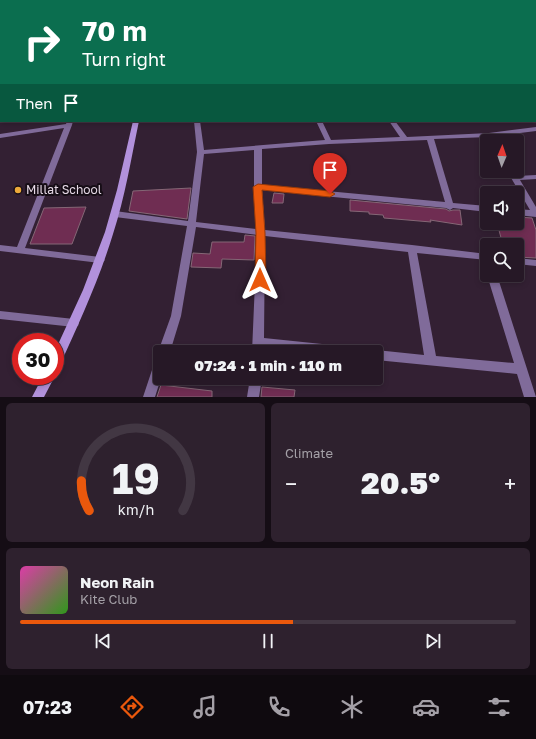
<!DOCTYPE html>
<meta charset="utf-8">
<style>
body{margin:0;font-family:"Golos Text",sans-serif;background:#2e212e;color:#f1f3f6;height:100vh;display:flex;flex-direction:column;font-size:15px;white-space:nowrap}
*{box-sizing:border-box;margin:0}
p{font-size:13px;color:#a4a0a7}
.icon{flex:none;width:22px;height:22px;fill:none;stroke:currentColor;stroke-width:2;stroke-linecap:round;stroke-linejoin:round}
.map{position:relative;height:397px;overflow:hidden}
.panel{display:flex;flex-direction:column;gap:6px;padding:6px;background:#150d15;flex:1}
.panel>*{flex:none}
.top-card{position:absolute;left:0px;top:0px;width:536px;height:122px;box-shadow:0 2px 6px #0003,0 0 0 1px #423743;background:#0b6e4f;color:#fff;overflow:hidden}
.needle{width:26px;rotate:2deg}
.tools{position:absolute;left:480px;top:134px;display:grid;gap:8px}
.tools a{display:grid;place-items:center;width:44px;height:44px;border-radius:4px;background:#261826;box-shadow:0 2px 6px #0003,0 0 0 1px #423743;font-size:20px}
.speed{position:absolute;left:12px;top:333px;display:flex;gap:8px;font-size:20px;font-weight:700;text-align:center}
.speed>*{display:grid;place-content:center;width:52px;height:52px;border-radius:50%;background:#261826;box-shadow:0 2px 6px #0003,0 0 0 1px #423743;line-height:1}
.speed .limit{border:6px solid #d22;background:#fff;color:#111}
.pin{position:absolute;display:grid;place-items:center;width:34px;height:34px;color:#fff;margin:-41px -17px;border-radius:50% 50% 50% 0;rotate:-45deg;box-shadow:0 0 4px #0007}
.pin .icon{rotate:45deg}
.me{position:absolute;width:44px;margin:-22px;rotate:0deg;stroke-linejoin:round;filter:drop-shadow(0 0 3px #0008)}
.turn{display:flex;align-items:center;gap:14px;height:84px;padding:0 16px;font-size:18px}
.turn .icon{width:52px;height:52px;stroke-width:2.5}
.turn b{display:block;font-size:28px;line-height:34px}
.then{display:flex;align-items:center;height:38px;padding:0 16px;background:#0003;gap:8px;font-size:15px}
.big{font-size:30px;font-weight:800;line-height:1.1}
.panel .card{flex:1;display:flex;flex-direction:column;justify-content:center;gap:6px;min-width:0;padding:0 14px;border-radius:6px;background:#2e212e}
.panel .dial{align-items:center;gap:0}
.dial svg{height:104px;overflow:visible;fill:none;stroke:#423743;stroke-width:7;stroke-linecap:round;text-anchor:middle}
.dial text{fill:#f1f3f6;stroke:none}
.song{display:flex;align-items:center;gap:12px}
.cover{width:48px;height:48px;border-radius:6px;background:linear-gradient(135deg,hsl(320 70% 55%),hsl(110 70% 35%))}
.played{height:4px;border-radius:2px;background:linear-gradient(90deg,#ea580c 55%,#423743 55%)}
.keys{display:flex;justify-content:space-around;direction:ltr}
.heat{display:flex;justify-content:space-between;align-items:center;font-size:22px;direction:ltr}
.panel .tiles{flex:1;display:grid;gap:6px;grid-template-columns:1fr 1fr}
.card:last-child{grid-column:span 2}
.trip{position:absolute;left:153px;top:345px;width:230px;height:40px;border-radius:4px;background:#261826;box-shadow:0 2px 6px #0003,0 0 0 1px #423743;font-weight:800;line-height:40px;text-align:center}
.menu{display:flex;height:64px;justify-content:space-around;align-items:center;background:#0f0a0f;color:#a4a0a7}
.menu .icon{width:28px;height:28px}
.menu .on{color:#ea580c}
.menu b{font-size:18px;color:#f1f3f6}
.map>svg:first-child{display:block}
.building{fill:#6f2d52;stroke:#856776}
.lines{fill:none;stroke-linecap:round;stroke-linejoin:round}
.minor{fill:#806b9a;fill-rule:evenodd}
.tertiary{fill:#806b9a;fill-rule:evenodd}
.secondary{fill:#b291dc;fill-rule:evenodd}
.primary{fill:#d1b9f3;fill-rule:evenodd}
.route{fill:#ea580c;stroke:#983908}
.poi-dot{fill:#eca93a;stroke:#160d16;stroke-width:1.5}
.labels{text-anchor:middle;stroke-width:4;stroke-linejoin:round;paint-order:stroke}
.poi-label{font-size:12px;fill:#e6d9e6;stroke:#160d16;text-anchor:start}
</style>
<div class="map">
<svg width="536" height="397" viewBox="0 0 536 397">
<rect width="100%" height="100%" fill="#332033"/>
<path class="building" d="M191,188l-4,31 -58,-8 4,-20z
M274,193l10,1 -1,9h-11z
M350,200l96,9 3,2 4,-1h7l2,15 -32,-5 1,2 -47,-4 -1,-3 -14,-1v-2l-19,-1z
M86,207l-14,37h-42l14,-36z
M517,217l15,1 4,12v28l-19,-1v-12h-14l-6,-22h20z
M245,235l10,1 -1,24 -32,-1 -1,9 -30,-1 2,-14 17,1 2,-12h32z
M161,385l51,6v6h-55z
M262,387l33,3 -1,7h-33z"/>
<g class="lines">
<path class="minor" d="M82,0h4v1h-4z
M199,0h4l1,1h-4z
M284,0h5l1,1h-5z
M535,5h1v2h-1z
M0,17h1v2h-1z
M535,25h1v2h-1z
M535,36h1v2h-1z
M0,53h1v4h-1z
M535,59h1v4h-1z
M0,82h1v4h-1z
M535,104h1v4h-1z
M0,110h1v4h-1z
M67,121h6l-1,4 -47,123 75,9 3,1 2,2 -2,2 -3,1 -100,-12v-6l17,2 47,-119 -64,10v-4l66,-10z
M194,121h6l4,29 121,-10 -9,-19h6l9,19 69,-3 -11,-16h6l12,16 82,-4 47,-6v4l-47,6 -55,2 19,64 34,3v6l-34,-4 -3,2 -4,-2 -184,-18 3,40 147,15 75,9v6l-70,-7 19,103 78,7 -27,-88h10l39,122h-12l-7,-23 -141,-14v-8h-4l4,-2 48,5 -16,-103 -143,-16 -1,102 87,9 4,2 2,3h-50l-43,-5v5h-12l5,-117 -61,-8 -15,89 -11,36h-10v3l-2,-3 13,-36 16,-90 -72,-9 -4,-3 4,-3 73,10 9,-69zM427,140l18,62 -183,-17v-36l67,-5zM254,150v37l2,42 -60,-7 8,-68z
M507,171h8l2,5 19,-1v4l-16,1 16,27v10l-19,-2v-6l13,1z
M517,258l19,2v6l-19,-2z
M0,311l74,8 4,1 1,3 -1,3 -4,1 -74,-8z
M160,359v19h1l-6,19h-12l11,-33 2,-4z
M250,378h12l-3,19h-12z"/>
<path class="tertiary" d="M136,0h4v1h-4z"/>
<path class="secondary" d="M133,121h6c-8,38 -14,76 -26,113 -14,46 -34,89 -54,133l-4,1v-17l28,-61 22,-58 12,-42z
M43,376h12l-11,21h-12z"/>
<path class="primary" d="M343,0h12l-13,1z
M375,0h13l-14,1z
M0,41h1v4h-1z"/>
</g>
<path class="route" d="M258,184l72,7 5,3 -5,3 -68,-7 3,43 1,47 -2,3 -4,1 -4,-1 -1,-3 1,-47 -3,-46z"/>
<circle class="poi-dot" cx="18" cy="190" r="4"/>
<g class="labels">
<g class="poi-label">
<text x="26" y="194">Millat School</text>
</g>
</g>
</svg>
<div class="tools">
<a><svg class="needle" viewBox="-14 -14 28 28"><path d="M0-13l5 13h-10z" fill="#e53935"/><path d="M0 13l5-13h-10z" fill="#a4a0a7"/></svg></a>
<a><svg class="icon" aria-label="sound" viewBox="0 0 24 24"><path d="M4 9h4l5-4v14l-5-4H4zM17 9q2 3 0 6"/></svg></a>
<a><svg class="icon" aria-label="search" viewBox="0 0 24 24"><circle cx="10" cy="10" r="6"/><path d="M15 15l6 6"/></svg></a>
</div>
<div class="speed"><div class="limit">30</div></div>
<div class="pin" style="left:330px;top:194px;background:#d93025"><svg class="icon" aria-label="arrive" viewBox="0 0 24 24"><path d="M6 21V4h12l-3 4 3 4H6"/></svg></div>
<svg class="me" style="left:260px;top:280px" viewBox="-20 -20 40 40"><path d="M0-17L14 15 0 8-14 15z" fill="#ea580c" stroke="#fff" stroke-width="4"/></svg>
<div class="trip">07:24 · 1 min · 110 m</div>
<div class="top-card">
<div class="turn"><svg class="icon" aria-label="right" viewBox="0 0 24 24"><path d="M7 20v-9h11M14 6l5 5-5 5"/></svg><div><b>70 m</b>Turn right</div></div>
<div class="then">Then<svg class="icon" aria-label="arrive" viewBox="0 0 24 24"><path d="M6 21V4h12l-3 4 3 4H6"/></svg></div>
</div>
</div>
<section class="panel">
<div class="tiles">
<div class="card dial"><svg viewBox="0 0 100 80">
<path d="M14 69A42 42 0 1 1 86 69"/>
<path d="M14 69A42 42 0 0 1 8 46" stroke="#ea580c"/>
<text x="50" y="56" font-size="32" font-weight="700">19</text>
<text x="50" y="72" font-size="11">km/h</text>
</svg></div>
<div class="card"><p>Climate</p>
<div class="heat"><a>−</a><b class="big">20.5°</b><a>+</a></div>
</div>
<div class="card">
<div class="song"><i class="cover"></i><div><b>Neon Rain</b><p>Kite Club</p></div></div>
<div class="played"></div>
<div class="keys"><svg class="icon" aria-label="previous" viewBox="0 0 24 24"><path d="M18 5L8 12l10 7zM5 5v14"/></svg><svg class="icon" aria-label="pause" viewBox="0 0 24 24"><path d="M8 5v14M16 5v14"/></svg><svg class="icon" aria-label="next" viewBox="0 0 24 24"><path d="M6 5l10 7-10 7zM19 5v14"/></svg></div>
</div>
</div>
</section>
<nav class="menu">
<b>07:23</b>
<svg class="icon on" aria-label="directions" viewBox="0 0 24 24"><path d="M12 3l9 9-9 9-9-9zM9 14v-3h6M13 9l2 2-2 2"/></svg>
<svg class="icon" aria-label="music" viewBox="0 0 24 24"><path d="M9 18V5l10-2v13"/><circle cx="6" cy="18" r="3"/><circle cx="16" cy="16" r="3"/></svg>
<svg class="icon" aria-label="phone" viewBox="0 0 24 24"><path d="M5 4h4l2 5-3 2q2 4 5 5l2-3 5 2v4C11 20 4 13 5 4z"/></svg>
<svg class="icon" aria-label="climate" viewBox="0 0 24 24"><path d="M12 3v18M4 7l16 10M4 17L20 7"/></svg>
<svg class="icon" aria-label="car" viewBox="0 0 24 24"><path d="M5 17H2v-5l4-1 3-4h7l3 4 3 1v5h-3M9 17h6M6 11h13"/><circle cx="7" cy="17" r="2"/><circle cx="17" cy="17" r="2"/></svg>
<svg class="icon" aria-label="filters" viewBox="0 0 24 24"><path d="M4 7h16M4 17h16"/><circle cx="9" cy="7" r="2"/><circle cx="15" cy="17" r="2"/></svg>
</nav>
